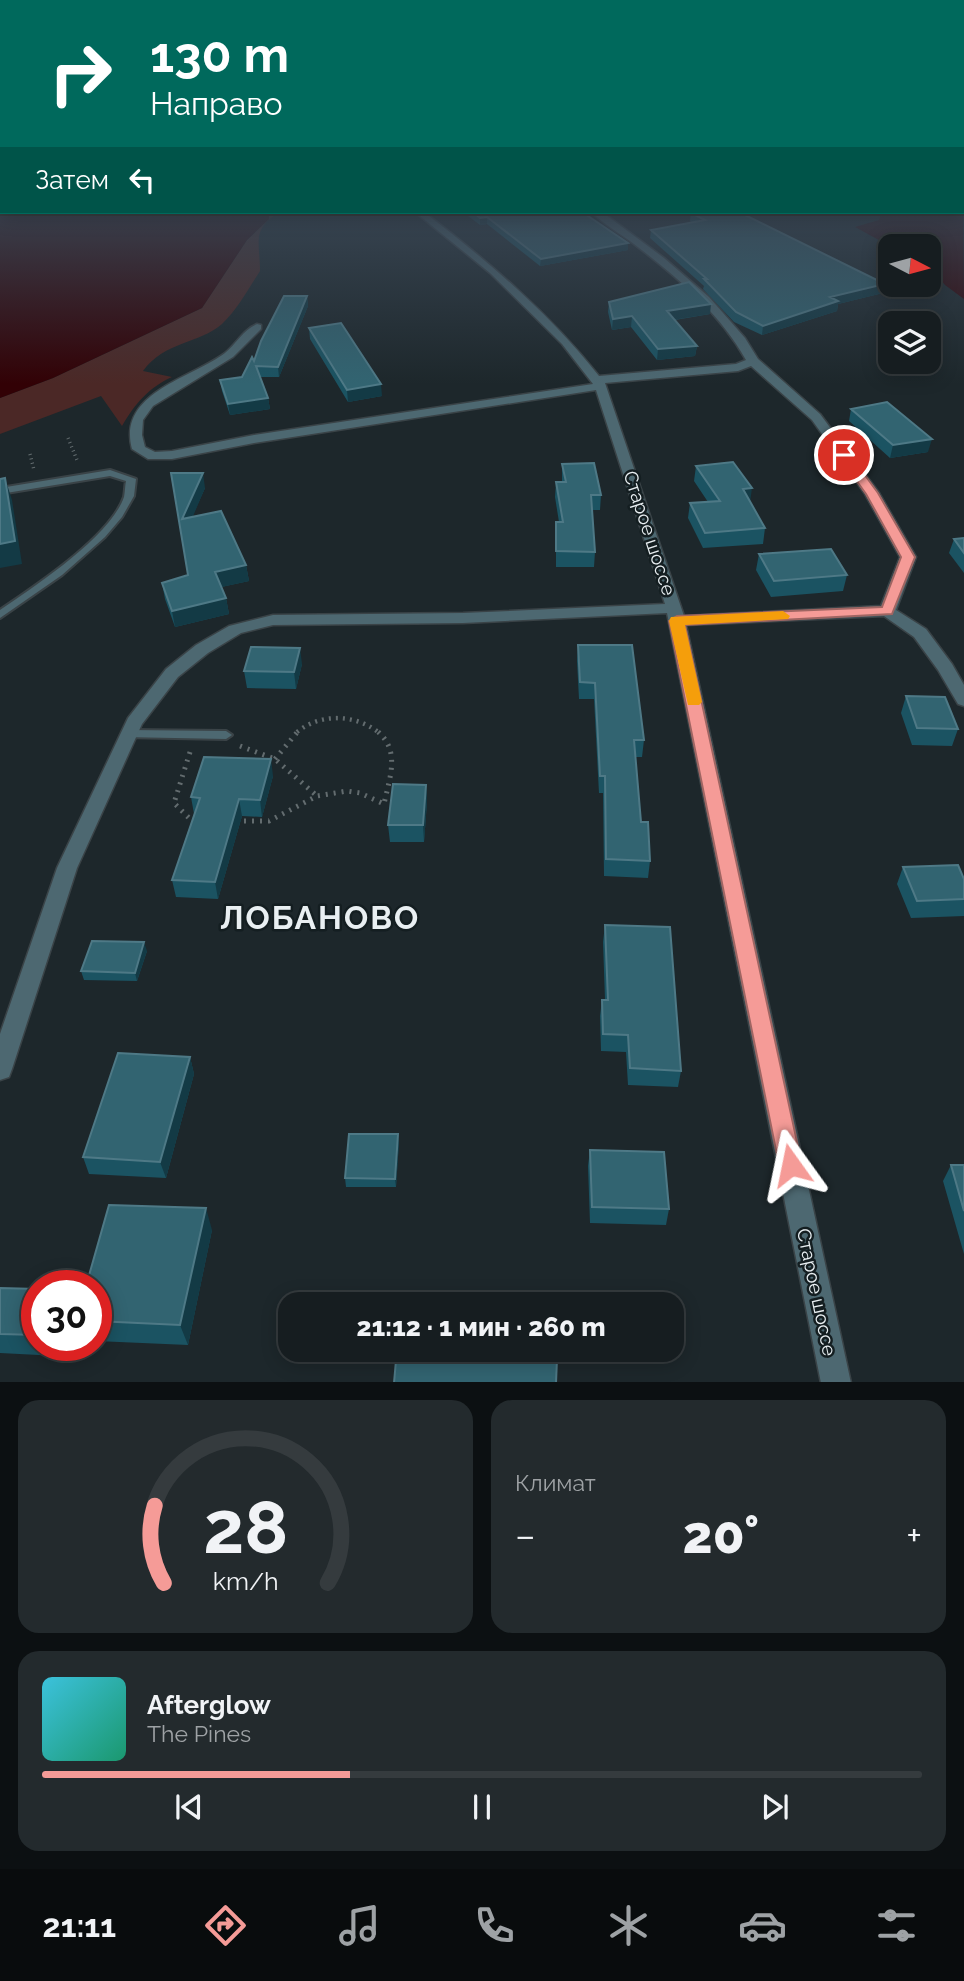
<!DOCTYPE html>
<html lang="ru">
<meta charset="utf-8">
<style>
body{margin:0;font-family:Raleway,sans-serif;background:#232a2d;color:#f1f3f6;height:100vh;display:flex;flex-direction:column;font-size:26px;white-space:nowrap}
*{box-sizing:border-box;margin:0}
p{font-size:23px;color:#9ea2a5}
.icon{flex:none;width:38px;height:38px;fill:none;stroke:currentColor;stroke-width:2;stroke-linecap:round;stroke-linejoin:round}
.map{position:relative;height:1382px;overflow:hidden}
.details{display:flex;flex-direction:column;gap:18px;padding:18px;background:#0c1012;flex:1}
.details>*{flex:none}
.top-card{position:absolute;left:0px;top:0px;width:964px;height:214px;box-shadow:0 4px 18px #0003,0 0 0 2px #353b3e;background:#00695c;color:#fff;overflow:hidden}
.needle{width:46px;rotate:96deg}
.controls{position:absolute;left:878px;top:234px;display:grid;gap:14px}
.controls a{display:grid;place-items:center;width:63px;height:63px;border-radius:14px;background:#161d20;box-shadow:0 4px 18px #0003,0 0 0 2px #353b3e;font-size:35px}
.speed{position:absolute;left:21px;top:1270px;display:flex;gap:14px;font-size:35px;font-weight:700;text-align:center}
.speed>*{display:grid;place-content:center;width:91px;height:91px;border-radius:50%;background:#161d20;box-shadow:0 4px 18px #0003,0 0 0 2px #353b3e;line-height:1}
.speed .limit{border:10px solid #d22;background:#fff;color:#111}
.pin{position:absolute;display:grid;place-items:center;width:60px;height:60px;color:#fff;margin:-30px;border:4px solid #fff;border-radius:50%;box-shadow:0 2px 7px #0007}
.me{position:absolute;width:77px;margin:-38px;rotate:348deg;stroke-linejoin:round;filter:drop-shadow(0 0 5px #0008)}
.turn{display:flex;align-items:center;gap:24px;height:147px;padding:0 35px;font-size:32px}
.turn .icon{width:91px;height:91px;stroke-width:2.5}
.turn b{display:block;font-size:49px;line-height:60px}
.then{display:flex;align-items:center;height:66px;padding:0 35px;background:#0003;gap:14px;font-size:26px}
.big{font-size:52px;font-weight:800;line-height:1.1}
.details .card{flex:1;display:flex;flex-direction:column;justify-content:center;gap:10px;min-width:0;padding:0 24px;border-radius:21px;background:#232a2d}
.details .dial{align-items:center;gap:0}
.dial svg{height:182px;overflow:visible;fill:none;stroke:#353b3e;stroke-width:7;stroke-linecap:round;text-anchor:middle}
.dial text{fill:#f1f3f6;stroke:none}
.song{display:flex;align-items:center;gap:21px}
.cover{width:84px;height:84px;border-radius:10px;background:linear-gradient(135deg,hsl(190 70% 55%),hsl(160 70% 35%))}
.played{height:7px;border-radius:4px;background:linear-gradient(90deg,#f59b97 35%,#353b3e 35%)}
.keys{display:flex;justify-content:space-around;direction:ltr}
.heat{display:flex;justify-content:space-between;align-items:center;font-size:38px;direction:ltr}
.details .tiles{flex:1;display:grid;gap:18px;grid-template-columns:1fr 1fr}
.card:last-child{grid-column:span 2}
.trip{position:absolute;left:278px;top:1292px;width:406px;height:70px;border-radius:21px;background:#161d20;box-shadow:0 4px 18px #0003,0 0 0 2px #353b3e;font-weight:800;line-height:70px;text-align:center}
.tab-bar{display:flex;height:112px;justify-content:space-around;align-items:center;background:#090c0d;color:#9ea2a5}
.tab-bar .icon{width:49px;height:49px}
.tab-bar .active{color:#f59b97}
.tab-bar b{font-size:32px;color:#f1f3f6}
.map>svg:first-child{display:block}
.green{fill:#4b2826}
.water{fill:#320105}
.lines{fill:none;stroke-linecap:round;stroke-linejoin:round}
.service-casing{stroke:#3a4347;stroke-width:4}
.minor-casing{stroke:#3a4347;stroke-width:3}
.path-far2{stroke:#636c6f;stroke-width:3.5;stroke-dasharray:1 3.5;stroke-linecap:butt}
.path-far1{stroke:#636c6f;stroke-width:4.5;stroke-dasharray:2 5;stroke-linecap:butt}
.path{stroke:#636c6f;stroke-width:5;stroke-dasharray:2 6;stroke-linecap:butt}
.service{fill:#4d6871;fill-rule:evenodd}
.minor{fill:#4d6871;fill-rule:evenodd}
.wall{fill:#1b5362}
.shaded-wall{fill:#133a45}
.building{fill:#326471;stroke:#4e7986;stroke-width:2}
.route{fill:#f59b97;stroke:#9f6562;stroke-width:2}
.slow{fill:#f59e0b}
.labels{text-anchor:middle;stroke-width:5;stroke-linejoin:round;paint-order:stroke}
.street-label{font-size:19px;fill:#e9eff2;stroke:#141e21}
.near-district-label{font-size:32px;font-weight:bold;letter-spacing:2px;fill:#e9eff2;stroke:#141e21}
</style>
<div class="map">
<svg width="964" height="1383" viewBox="0 0 964 1383">
<rect width="100%" height="100%" fill="#1d272b"/>
<path class="green" d="M269,212h11c-29,17 -20,30 -20,59 -11,17 -23,39 -38,53 -23,20 -57,17 -79,47l29,6c-24,11 -37,27 -50,49l-21,-30 -101,38v-36l53,-20 149,-70 45,-68 22,-21z"/>
<path class="water" d="M0,191l2,21h267v7l-22,21 -45,68 -149,70 -53,20z
M963,191l1,108 -19,-14 -16,-19v-19l-41,-2 -33,-18 24,-7 2,-6 -5,-2h86z"/>
<g class="lines">
<g class="service-casing">
<path id="service" d="M110,470l26,9 -2,17 -12,21 -17,20 -43,38 -62,43v-8c35,-24 110,-73 124,-113 1,-5 1,-11 2,-16l-16,-5 -110,18v-6z
M128,730l98,1 6,4 -6,4 -103,-2 -1,-3z"/>
</g>
<g class="minor-casing">
<path id="minor" d="M415,212h9c65,50 124,100 175,164l137,-12 10,-4c-27,-48 -69,-83 -112,-116 -13,-10 -31,-20 -42,-32h10l62,46 45,39 36,41 13,21 62,55 59,79 37,64 -20,53 30,19 26,35 12,21v21l-6,-2 -20,-34 -24,-33 -30,-21 -198,9 165,758h-30l-154,-770 -204,10 -190,2 -32,8 -33,20 -30,24 -36,47 -65,144 -65,201 -3,8 -9,3v-46l57,-166 71,-150 38,-49 30,-24 33,-19 44,-11 190,-2 202,-9 -69,-214 -342,53 -82,16h-24l-16,-10c-15,-56 58,-70 93,-96 11,-9 19,-24 32,-29l4,1v4l-28,28 -80,49 -10,14 -1,15 3,12 10,5 17,-1 82,-16 339,-51 -31,-40 -72,-71zM751,366l61,54 53,74 35,63 -19,49 -197,10 -79,-233 133,-12z"/>
</g>
<path class="path-far2" d="M68,438l9,22
M30,454l4,16"/>
<path class="path-far1" d="M297,732c23,-19 58,-18 81,0"/>
<path class="path" d="M240,746l35,13 42,37
M190,752l-16,51 17,17h4
M275,759l24,-29
M236,821h33l48,-25 30,-5 13,2 24,11c6,-28 17,-54 -8,-74"/>
<use href="#service" class="service"/>
<use href="#minor" class="minor"/>
</g>
<path class="wall" d="M463,212h119l46,38 -88,16 -53,-42 -7,1z
M691,213l194,71 -2,9 -45,11 -1,7 -75,24 -28,-13 -31,-33 1,-3 -54,-48 1,-8 41,-7 -2,-2z
M307,296l1,10 -29,71h-19l8,21 2,11 -40,6 -8,-24 -2,-11 22,-3z
M609,302l101,12 -35,6 22,26 -2,10 -38,4 -26,-33 -19,3 -4,-18z
M309,328l73,68 -34,6 -38,-63z
M851,409l77,43 -38,6 -41,-37z
M562,464l39,31 -1,15h-8l3,42 -1,15h-38v-45h3l-4,-25 1,-15h6z
M696,466l54,36 15,26 -2,16 -60,4 -15,-30 2,-15 18,-1 -14,-21z
M171,473l34,15 -13,29 54,48 3,16 -28,6 5,11 3,16 -54,13 -10,-28 -3,-16 26,-8z
M964,538v35l-15,-20 5,-14z
M759,554l88,21 -4,16 -72,6 -15,-27z
M578,645l66,95 -2,17h-7l6,65 9,39 -2,17 -44,-2 -1,-83h-4l-5,-94h-15l-2,-38z
M302,664l-6,25 -49,-1 -3,-17z
M906,696l52,33 -6,17 -40,-1 -11,-32z
M273,776l-11,41 -20,-1 -24,83 -42,-2 -4,-17 22,-66 -3,-17z
M426,785l1,17 -3,40h-34l-2,-17z
M903,867l61,12v37l-53,2 -14,-34z
M605,925l76,146 -3,16 -50,-2 -2,-33 -25,-1 -1,-35 2,-16h3l-2,-58z
M147,951l-10,30 -53,-1 -3,-9z
M190,1057l4,17 -28,104 -77,-4 -6,-17z
M399,1142l-3,45h-50l-1,-9z
M590,1150l79,59 -3,16 -76,-2 -2,-57z
M951,1165h13v89l-21,-73z
M212,1230l-24,115 -92,-4v-55z
M0,1288l37,1v57h24l-3,10 -58,-3z"/>
<path class="shaded-wall" d="M487,217v7l-7,1v-7z
M628,243v7l-88,16 1,-7z
M885,284l-2,9 -45,11 -1,7 -75,24 1,-9 67,-29z
M307,296l1,10 -29,71 -1,-10z
M711,304l-1,10 -44,7 1,-10z
M632,316l-1,11 -19,3 1,-11z
M697,346l-2,10 -38,4 1,-11z
M381,384l1,12 -34,6 -1,-12z
M268,398l2,11 -40,6 -2,-11z
M932,439l-4,13 -38,6 3,-13z
M203,473l2,15 -20,47 -3,-16z
M5,478l7,22 10,64 -22,4v-24z
M752,488l-2,15 -7,-14z
M246,565l3,16 -32,7 -2,-16z
M226,598l3,16 -54,13 -3,-16z
M300,648l2,16 -6,25 -2,-17z
M271,759l2,17 -11,41 -2,-17z
M426,785l1,17 -3,40 -1,-17z
M239,799l3,17 -24,83 -3,-17z
M144,942l3,9 -10,30 -2,-8z
M190,1057l4,17 -28,104 -6,-16z
M398,1134l1,8 -3,45 -1,-8z
M206,1208l6,22 -24,115 -8,-20z
M52,1346h9l-3,10z"/>
<path class="building" d="M473,212h109l46,31 -87,16 -54,-42 -7,1z
M698,212h41l146,72 -55,13 8,4 -75,25 -27,-14 -32,-33h3l-56,-49 54,-10 -14,-7z
M689,282l22,22 -44,7 30,35 -39,3 -26,-33 -19,3 -4,-17z
M284,296h23l-29,71 -22,-1 12,32 -40,6 -8,-24 22,-3 10,-20 2,4 7,-20z
M341,323l40,61 -34,6 -38,-62z
M887,402l45,37 -39,6 -42,-36z
M733,462l19,26 -9,1 22,39 -60,5 -15,-30 30,-2 -24,-35z
M594,463l7,32h-10l4,57 -39,-1v-29h7l-7,-40h10l-4,-18z
M171,473h32l-21,46 39,-8 25,54 -31,7 11,26 -54,13 -10,-28 26,-8z
M5,478l10,63 -15,3v-65z
M964,538v15l-10,-14z
M831,549l16,26 -73,6 -15,-27z
M578,645h54l12,95h-10l7,82h7l2,39 -44,-2 -1,-83h-5l-5,-93 -15,-1z
M251,647l49,1 -6,24 -50,-1z
M906,696l39,1 13,32 -41,-1z
M204,757l67,2 -11,41 -21,-1 -24,83 -43,-2 28,-82 -9,-1z
M393,784l33,1 -3,40h-35z
M958,865l6,14v20l-47,2 -14,-34z
M605,925l65,2 11,144 -51,-3 -2,-33 -25,-1 -1,-34h6z
M92,941l52,1 -9,31 -54,-2z
M118,1053l72,4 -30,105 -77,-5z
M349,1134h49l-3,45 -50,-1z
M590,1150l74,2 5,57 -77,-2z
M951,1165h13v46z
M109,1205l97,3 -26,117 -84,-4v-35h-10z
M0,1288l37,1v46l-37,-1z
M397,1349l160,10 -1,24h-162z"/>
<linearGradient id="sky" x2="0" y2="1"><stop stop-color="#101518"/><stop offset="0.5" stop-color="#3a4755"/><stop offset="1" stop-color="#3a4755" stop-opacity="0"/></linearGradient>
<rect width="964" height="384" fill="url(#sky)"/>
<path class="route" d="M844,451l4,1 30,41 37,64 -23,57 -207,11 117,540 -3,8 -8,3 -9,-3 -3,-8 -110,-544 8,-5 205,-9 19,-50 -35,-63 -28,-39z"/>
<path class="slow" d="M783,611l7,5 -2,3 -103,6 17,77 -3,3h-11l-19,-84 2,-4z"/>
<g class="labels">
<g class="street-label">
<text transform="translate(650 533) rotate(72)" y="7">Старое шоссе</text>
<text transform="translate(817 1292) rotate(78)" y="7">Старое шоссе</text>
</g>
<g class="near-district-label">
<text x="320" y="929">ЛОБАНОВО</text>
</g>
</g>
</svg>
<div class="controls">
<a><svg class="needle" viewBox="-14 -14 28 28"><path d="M0-13l5 13h-10z" fill="#e53935"/><path d="M0 13l5-13h-10z" fill="#9ea2a5"/></svg></a>
<a><svg class="icon" aria-label="layers" viewBox="0 0 24 24"><path d="M12 4l9 5-9 5-9-5zM3 14l9 5 9-5"/></svg></a>
</div>
<div class="speed"><div class="limit">30</div></div>
<div class="pin" style="left:844px;top:455px;background:#d93025"><svg class="icon" aria-label="arrive" viewBox="0 0 24 24"><path d="M6 21V4h12l-3 4 3 4H6"/></svg></div>
<svg class="me" style="left:791px;top:1165px" viewBox="-20 -20 40 40"><path d="M0-17L14 15 0 8-14 15z" fill="#f59b97" stroke="#fff" stroke-width="4"/></svg>
<div class="trip">21:12 · 1 мин · 260 m</div>
<div class="top-card">
<div class="turn"><svg class="icon" aria-label="right" viewBox="0 0 24 24"><path d="M7 20v-9h11M14 6l5 5-5 5"/></svg><div><b>130 m</b>Направо</div></div>
<div class="then">Затем<svg class="icon" aria-label="left" viewBox="0 0 24 24"><path d="M17 20v-9H6M10 6l-5 5 5 5"/></svg></div>
</div>
</div>
<section class="details">
<div class="tiles">
<div class="card dial"><svg viewBox="0 0 100 80">
<path d="M14 69A42 42 0 1 1 86 69"/>
<path d="M14 69A42 42 0 0 1 10 35" stroke="#f59b97"/>
<text x="50" y="56" font-size="32" font-weight="700">28</text>
<text x="50" y="72" font-size="11">km/h</text>
</svg></div>
<div class="card"><p>Климат</p>
<div class="heat"><a>−</a><b class="big">20°</b><a>+</a></div>
</div>
<div class="card">
<div class="song"><i class="cover"></i><div><b>Afterglow</b><p>The Pines</p></div></div>
<div class="played"></div>
<div class="keys"><svg class="icon" aria-label="previous" viewBox="0 0 24 24"><path d="M18 5L8 12l10 7zM5 5v14"/></svg><svg class="icon" aria-label="pause" viewBox="0 0 24 24"><path d="M8 5v14M16 5v14"/></svg><svg class="icon" aria-label="next" viewBox="0 0 24 24"><path d="M6 5l10 7-10 7zM19 5v14"/></svg></div>
</div>
</div>
</section>
<nav class="tab-bar">
<b>21:11</b>
<svg class="icon active" aria-label="directions" viewBox="0 0 24 24"><path d="M12 3l9 9-9 9-9-9zM9 14v-3h6M13 9l2 2-2 2"/></svg>
<svg class="icon" aria-label="music" viewBox="0 0 24 24"><path d="M9 18V5l10-2v13"/><circle cx="6" cy="18" r="3"/><circle cx="16" cy="16" r="3"/></svg>
<svg class="icon" aria-label="phone" viewBox="0 0 24 24"><path d="M5 4h4l2 5-3 2q2 4 5 5l2-3 5 2v4C11 20 4 13 5 4z"/></svg>
<svg class="icon" aria-label="climate" viewBox="0 0 24 24"><path d="M12 3v18M4 7l16 10M4 17L20 7"/></svg>
<svg class="icon" aria-label="car" viewBox="0 0 24 24"><path d="M5 17H2v-5l4-1 3-4h7l3 4 3 1v5h-3M9 17h6M6 11h13"/><circle cx="7" cy="17" r="2"/><circle cx="17" cy="17" r="2"/></svg>
<svg class="icon" aria-label="filters" viewBox="0 0 24 24"><path d="M4 7h16M4 17h16"/><circle cx="9" cy="7" r="2"/><circle cx="15" cy="17" r="2"/></svg>
</nav>
